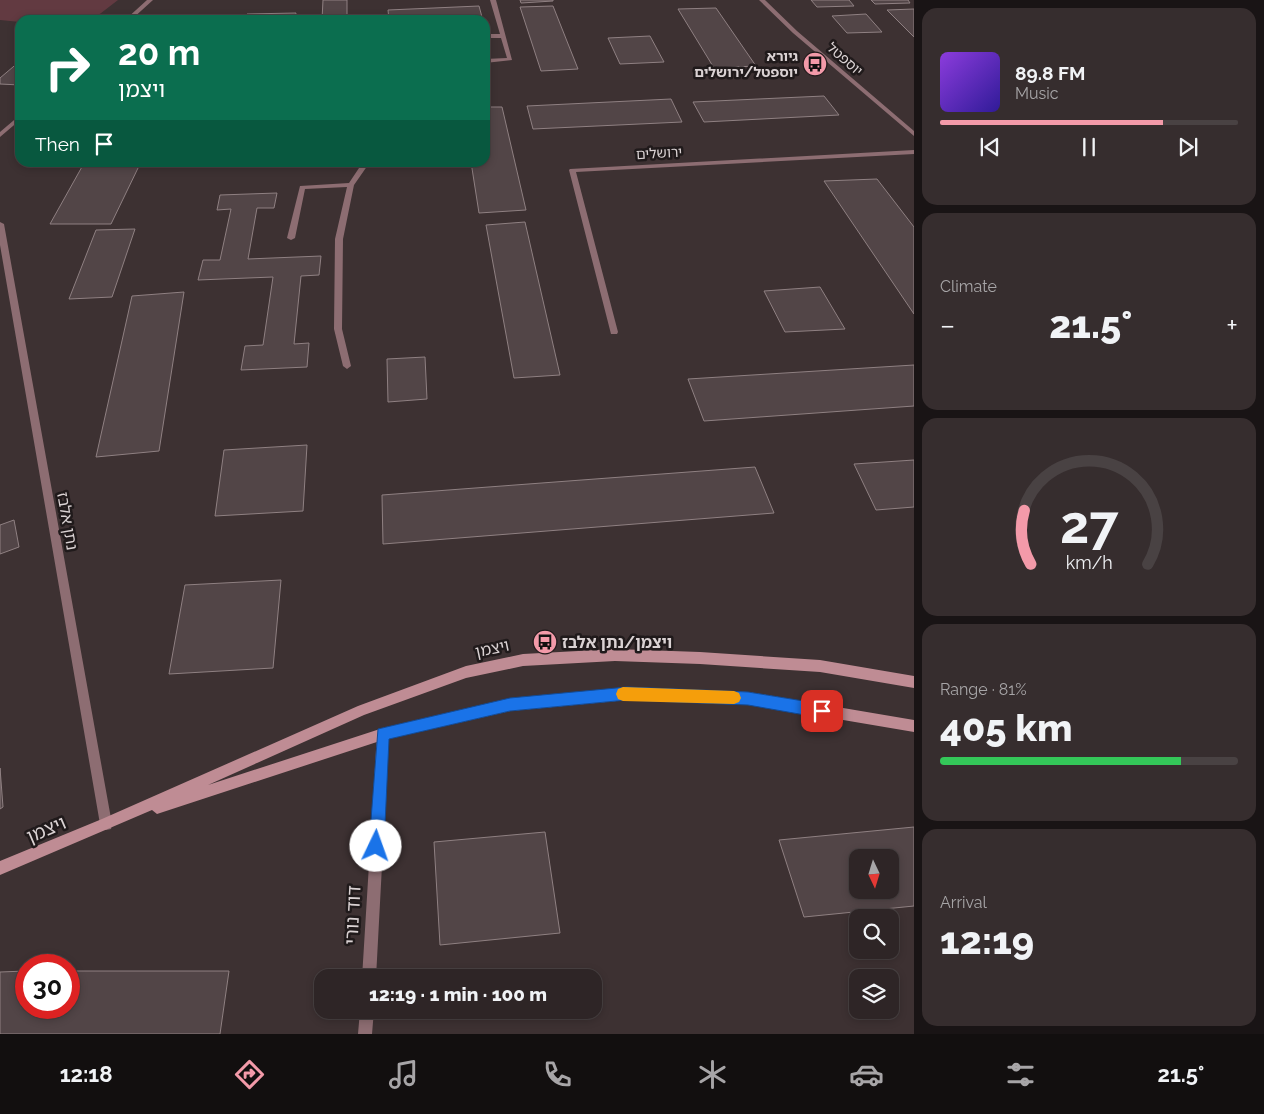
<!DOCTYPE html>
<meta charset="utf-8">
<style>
body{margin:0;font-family:Raleway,"Noto Sans Hebrew",sans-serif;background:#362d2e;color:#f1f3f6;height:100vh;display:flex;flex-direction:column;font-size:19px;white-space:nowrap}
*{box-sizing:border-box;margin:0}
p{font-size:16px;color:#a7a5a7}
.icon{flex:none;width:28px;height:28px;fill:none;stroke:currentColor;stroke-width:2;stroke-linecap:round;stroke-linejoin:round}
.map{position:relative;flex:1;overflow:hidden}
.details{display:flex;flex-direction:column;gap:8px;padding:8px;background:#191415;width:350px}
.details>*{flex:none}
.top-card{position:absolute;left:15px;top:15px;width:475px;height:152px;border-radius:15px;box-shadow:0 2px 8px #0003,0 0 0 1px #494243;background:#0b6e4f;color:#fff;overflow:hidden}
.needle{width:32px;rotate:176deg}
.fabs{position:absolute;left:849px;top:849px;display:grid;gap:10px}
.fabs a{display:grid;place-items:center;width:50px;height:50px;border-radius:10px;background:#2e2526;box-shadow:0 2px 8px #0003,0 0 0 1px #494243;font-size:25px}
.speed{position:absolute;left:15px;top:954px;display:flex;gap:10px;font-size:25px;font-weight:700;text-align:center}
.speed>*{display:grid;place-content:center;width:65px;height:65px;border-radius:50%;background:#2e2526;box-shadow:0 2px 8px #0003,0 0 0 1px #494243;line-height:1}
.speed .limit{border:8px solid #d22;background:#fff;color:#111}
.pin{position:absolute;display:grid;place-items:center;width:42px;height:42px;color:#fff;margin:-21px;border-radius:10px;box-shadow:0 2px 8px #0006}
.me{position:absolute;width:55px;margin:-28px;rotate:3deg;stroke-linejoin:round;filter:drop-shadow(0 0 4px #0008)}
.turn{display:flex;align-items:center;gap:18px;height:105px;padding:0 20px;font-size:22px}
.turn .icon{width:65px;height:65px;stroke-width:2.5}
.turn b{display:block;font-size:35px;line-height:42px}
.then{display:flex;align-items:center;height:48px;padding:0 20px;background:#0003;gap:10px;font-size:19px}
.big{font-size:38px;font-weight:800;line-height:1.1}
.details .widget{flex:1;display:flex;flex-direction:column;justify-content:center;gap:8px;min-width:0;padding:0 18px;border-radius:15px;background:#362d2e}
.details .dial{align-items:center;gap:0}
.dial svg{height:130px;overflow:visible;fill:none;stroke:#494243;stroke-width:7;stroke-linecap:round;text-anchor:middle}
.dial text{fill:#f1f3f6;stroke:none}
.song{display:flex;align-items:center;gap:15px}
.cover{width:60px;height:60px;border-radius:8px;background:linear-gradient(135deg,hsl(270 70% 55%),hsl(250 70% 35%))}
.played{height:5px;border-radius:2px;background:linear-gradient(90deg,#f39aa9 75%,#494243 75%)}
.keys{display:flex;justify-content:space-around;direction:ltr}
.heat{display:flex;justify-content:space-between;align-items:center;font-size:28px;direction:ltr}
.charge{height:8px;border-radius:4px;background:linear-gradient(90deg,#34c759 81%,#494243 0)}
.trip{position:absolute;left:314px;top:969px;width:288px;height:50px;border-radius:15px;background:#2e2526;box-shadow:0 2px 8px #0003,0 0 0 1px #494243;font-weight:800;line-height:50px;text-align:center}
.tab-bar{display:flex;height:80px;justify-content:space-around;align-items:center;background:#120f0f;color:#a7a5a7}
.tab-bar .icon{width:35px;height:35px}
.tab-bar .active{color:#f39aa9}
.tab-bar b{font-size:22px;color:#f1f3f6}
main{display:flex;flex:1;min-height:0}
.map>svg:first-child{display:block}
.green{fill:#623a41}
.building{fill:#524547;stroke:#8f8082;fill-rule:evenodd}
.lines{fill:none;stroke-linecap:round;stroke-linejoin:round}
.lane{fill:#8d6d72;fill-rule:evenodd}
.street{fill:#8d6d72;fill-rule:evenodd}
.secondary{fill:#bf8c94;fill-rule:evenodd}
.route{fill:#1a73e8;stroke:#114b97}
.slow{fill:#f59e0b}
.labels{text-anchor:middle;stroke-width:5;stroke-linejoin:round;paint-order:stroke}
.far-poi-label{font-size:14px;font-weight:bold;fill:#dad2d3;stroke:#201a1b;text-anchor:end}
.far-street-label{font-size:14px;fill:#dad2d3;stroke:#201a1b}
.street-label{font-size:16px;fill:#dad2d3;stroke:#201a1b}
.poi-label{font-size:16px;font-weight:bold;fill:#dad2d3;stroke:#201a1b;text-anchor:start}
.near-street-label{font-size:19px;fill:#dad2d3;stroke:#201a1b}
</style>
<main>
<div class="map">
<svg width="914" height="1034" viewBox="0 0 914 1034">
<rect width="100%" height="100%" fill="#3d3132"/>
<path class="green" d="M0,0h118l-26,20h-72v2l-20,-2z"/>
<path class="building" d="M323,0h24v19l-25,1z
M520,0h33v1l-32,2z
M811,0h38l5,6 -37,1z
M871,0h37l2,3 -35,1z
M479,6l3,11 -93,3 -1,-10z
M553,6l25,63 -37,2 -21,-64z
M716,8l40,58 -42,2 -36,-59z
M914,9v28l-27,-27z
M296,13l-1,7h-49l1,-6z
M866,14l16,18 -35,1 -15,-17z
M650,36l14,26 -44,2 -12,-26z
M20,61v24l-20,-1v-6z
M824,96l15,19 -135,7 -11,-20z
M671,99l11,23 -149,7 -6,-23z
M485,107h17l24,103 -47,3 -8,-51h14z
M157,162h87l-88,5z
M83,165l56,1 -28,58h-61z
M877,179l37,48v87l-90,-133z
M277,193l-3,15h-17l-9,51 73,-3 -2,19 -18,1 -7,68 15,-1 -2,24 -66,3 4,-24 18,-1 10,-68 -75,3 5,-20h17l11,-51 -14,1 3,-15z
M525,222l35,153 -46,3 -28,-153z
M135,229l-23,68 -43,2 27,-69z
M820,287l25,42 -60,3 -21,-41z
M184,292l-25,159 -63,6 36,-161z
M425,357l2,42 -39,3 -1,-43z
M914,365v41l-210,15 -16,-42z
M307,445l-4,66 -88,5 9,-66z
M914,460v47l-38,3 -22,-46z
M755,467l19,46 -391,31 -1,-49z
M14,520l5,27 -19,7v-29z
M281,580l-8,88 -104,6 16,-89z
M0,768l3,39 -3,2z
M914,827v79l-110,11 -25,-77zM858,858h32v32h-32z
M545,832l15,101 -120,12 -6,-103z
M26,971v37h43v-37h160l-9,63h-220v-62z"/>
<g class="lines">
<path class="lane" d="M363,162h7l-16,23 -11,54 -1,90 9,37 -4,3 -4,-3 -9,-37 1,-90 12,-52 -42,2 -10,49 -4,2 -4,-2 13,-52 49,-3z"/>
<path class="street" d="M147,0h6l-22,20h-6z
M490,0h6l16,60 -27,3v-4l22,-1 -6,-20h-16v-4h15z
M759,0h6l32,31 117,100v5l-121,-103z
M20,115v5l-20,17v-5z
M914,150v4l-338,18 42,160 -1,2h-6l-42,-164 1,-1z
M0,222l4,2 108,600 -1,5 -5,1 -5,-1 -1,-5 -100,-579z
M383,728l4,2 2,4 -13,244h-14l15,-244 2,-4z
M360,1010h14l-2,24h-14z"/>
<path class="secondary" d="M615,649l85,3 120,8 94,16v12l-94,-16 -120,-8 -85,-3 -92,5 -57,12 -102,37 -156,70 175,-57 127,-29 117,-11 121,4 166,28v12l-166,-28 -121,-4 -117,11 -127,29 -226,74 -5,-4 -152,65v-14l102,-42 256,-113 108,-40 57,-12z"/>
</g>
<path class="route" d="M627,687l121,5 74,12 5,2 2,5 -2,5 -5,2 -74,-13 -121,-5 -117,11 -121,28 -5,107 -3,6 -5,2 -5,-2 -2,-6 9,-117 132,-31z"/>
<path class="slow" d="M623,687l111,4 5,2 2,5 -2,4 -5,2 -111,-3 -5,-2 -2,-5 2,-5z"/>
<defs>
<g id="bus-disc" transform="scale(1.25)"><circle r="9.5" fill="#f39aa9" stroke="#201a1b"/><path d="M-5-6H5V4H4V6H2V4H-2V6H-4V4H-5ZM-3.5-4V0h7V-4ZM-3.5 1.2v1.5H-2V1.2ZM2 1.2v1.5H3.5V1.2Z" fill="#111"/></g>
</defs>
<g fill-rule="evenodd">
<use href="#bus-disc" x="815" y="64"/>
<use href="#bus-disc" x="545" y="642"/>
</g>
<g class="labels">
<g class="far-poi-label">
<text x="798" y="61">גיורא<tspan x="798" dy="16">יוספטל/ירושלים</tspan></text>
</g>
<g class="far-street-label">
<text transform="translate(845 59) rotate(41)" y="5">יוספטל</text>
<text transform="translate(659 153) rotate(-3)" y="5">ירושלים</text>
</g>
<g class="street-label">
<text transform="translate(68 521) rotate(80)" y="6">נתן אלבז</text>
<text transform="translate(492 648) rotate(-12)" y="6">ויצמן</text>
</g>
<g class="poi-label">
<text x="562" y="648">ויצמן/נתן אלבז</text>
</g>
<g class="near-street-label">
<text transform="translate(46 829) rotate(-23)" y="7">ויצמן</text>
<text transform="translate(352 915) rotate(-87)" y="7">דוד נורי</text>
</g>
</g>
</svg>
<div class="fabs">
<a><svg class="needle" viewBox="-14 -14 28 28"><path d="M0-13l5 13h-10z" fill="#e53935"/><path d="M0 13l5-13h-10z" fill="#a7a5a7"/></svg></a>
<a><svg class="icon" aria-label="search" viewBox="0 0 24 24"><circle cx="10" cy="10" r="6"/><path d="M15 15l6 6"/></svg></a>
<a><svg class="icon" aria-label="layers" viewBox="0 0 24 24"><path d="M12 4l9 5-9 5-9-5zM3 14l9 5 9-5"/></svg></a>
</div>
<div class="speed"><div class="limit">30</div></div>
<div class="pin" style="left:822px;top:711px;background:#d93025"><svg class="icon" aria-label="arrive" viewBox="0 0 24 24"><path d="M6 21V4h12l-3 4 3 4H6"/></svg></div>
<svg class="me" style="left:376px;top:846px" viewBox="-20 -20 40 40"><circle r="19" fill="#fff"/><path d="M0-13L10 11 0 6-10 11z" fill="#1a73e8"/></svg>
<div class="trip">12:19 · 1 min · 100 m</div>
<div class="top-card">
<div class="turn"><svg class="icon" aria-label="right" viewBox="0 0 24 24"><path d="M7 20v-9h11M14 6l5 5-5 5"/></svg><div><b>20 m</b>ויצמן</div></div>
<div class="then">Then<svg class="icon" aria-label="arrive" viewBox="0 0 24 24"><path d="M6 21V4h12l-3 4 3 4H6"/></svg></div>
</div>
</div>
<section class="details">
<div class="widget">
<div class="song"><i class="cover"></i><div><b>89.8 FM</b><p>Music</p></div></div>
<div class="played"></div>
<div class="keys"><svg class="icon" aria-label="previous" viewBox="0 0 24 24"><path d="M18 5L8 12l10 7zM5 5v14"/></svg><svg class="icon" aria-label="pause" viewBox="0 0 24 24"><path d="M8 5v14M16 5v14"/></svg><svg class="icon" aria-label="next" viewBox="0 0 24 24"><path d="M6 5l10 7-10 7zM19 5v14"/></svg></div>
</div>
<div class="widget"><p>Climate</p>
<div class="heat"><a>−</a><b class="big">21.5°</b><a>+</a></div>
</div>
<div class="widget dial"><svg viewBox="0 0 100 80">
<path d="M14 69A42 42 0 1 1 86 69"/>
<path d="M14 69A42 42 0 0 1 10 36" stroke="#f39aa9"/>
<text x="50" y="56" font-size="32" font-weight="700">27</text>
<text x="50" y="72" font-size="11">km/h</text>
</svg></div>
<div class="widget"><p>Range · 81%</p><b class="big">405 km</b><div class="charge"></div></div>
<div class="widget"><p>Arrival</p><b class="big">12:19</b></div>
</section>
</main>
<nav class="tab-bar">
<b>12:18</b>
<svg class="icon active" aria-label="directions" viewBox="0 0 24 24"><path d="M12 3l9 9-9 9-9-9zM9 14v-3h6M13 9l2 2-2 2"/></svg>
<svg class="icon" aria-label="music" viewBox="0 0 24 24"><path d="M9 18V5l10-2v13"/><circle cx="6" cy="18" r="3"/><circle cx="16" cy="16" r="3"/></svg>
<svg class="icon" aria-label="phone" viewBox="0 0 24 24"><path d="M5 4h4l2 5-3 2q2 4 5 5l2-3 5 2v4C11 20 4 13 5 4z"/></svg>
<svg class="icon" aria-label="climate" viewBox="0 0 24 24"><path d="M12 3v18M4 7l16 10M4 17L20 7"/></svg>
<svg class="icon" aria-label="car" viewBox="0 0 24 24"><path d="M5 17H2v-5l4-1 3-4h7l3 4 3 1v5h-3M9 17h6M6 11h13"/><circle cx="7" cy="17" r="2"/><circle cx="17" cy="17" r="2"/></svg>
<svg class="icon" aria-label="filters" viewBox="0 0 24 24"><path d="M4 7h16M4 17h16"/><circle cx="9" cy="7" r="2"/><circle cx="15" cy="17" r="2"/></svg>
<b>21.5°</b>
</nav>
